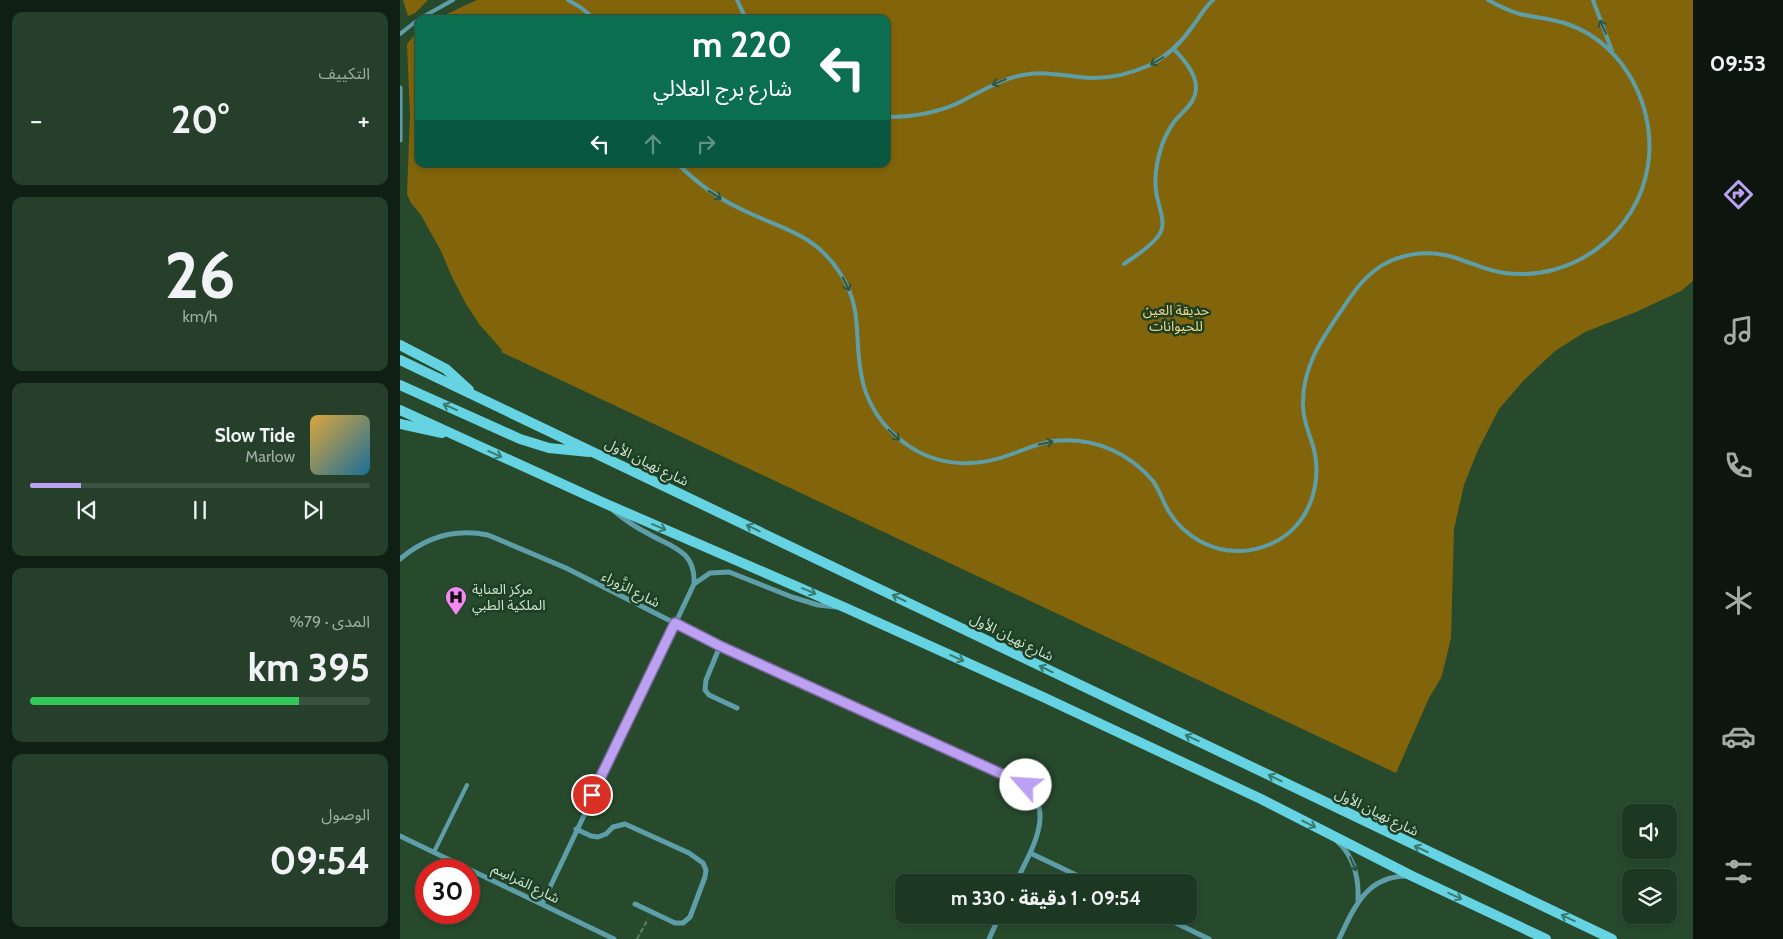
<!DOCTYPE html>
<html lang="ar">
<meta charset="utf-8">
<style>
body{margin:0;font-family:Cabin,"Noto Sans Arabic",sans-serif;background:#253f2a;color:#f1f3f6;direction:rtl;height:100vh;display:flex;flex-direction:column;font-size:19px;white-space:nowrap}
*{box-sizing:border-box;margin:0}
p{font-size:16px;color:#a0aca5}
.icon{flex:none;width:28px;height:28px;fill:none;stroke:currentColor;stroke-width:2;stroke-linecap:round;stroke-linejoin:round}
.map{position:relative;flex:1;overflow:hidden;direction:ltr}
.details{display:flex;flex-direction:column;gap:12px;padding:12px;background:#101f13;width:400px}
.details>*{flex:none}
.banner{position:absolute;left:15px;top:15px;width:475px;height:152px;border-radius:10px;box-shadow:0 2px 8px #0003,0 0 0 1px #3b5240;direction:rtl;background:#0b6e4f;color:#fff;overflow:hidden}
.buttons{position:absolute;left:1222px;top:804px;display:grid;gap:10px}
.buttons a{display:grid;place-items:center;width:55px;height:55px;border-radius:10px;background:#1d3822;box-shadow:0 2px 8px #0003,0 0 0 1px #3b5240;font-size:25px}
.speed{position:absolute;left:15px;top:859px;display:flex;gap:10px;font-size:25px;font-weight:700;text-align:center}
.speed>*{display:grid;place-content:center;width:65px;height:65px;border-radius:50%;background:#1d3822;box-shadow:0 2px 8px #0003,0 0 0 1px #3b5240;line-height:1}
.speed .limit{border:8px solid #d22;background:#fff;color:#111}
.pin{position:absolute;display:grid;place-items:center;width:42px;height:42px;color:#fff;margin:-21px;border:2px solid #fff;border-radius:50%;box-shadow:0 1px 5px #0007}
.me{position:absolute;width:55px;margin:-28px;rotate:296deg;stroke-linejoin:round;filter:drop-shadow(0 0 4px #0008)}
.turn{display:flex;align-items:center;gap:18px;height:105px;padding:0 15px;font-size:22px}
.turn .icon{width:65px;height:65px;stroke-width:2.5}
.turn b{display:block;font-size:35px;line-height:42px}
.lanes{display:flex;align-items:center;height:48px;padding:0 15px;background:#0003;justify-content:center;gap:25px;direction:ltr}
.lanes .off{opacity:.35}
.big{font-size:38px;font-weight:700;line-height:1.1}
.details .widget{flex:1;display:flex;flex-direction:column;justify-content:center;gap:8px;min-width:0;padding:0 18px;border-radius:10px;background:#253f2a}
.details .dial{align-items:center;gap:0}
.dial b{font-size:65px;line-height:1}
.song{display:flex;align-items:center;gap:15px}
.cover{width:60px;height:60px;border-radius:8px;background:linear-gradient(135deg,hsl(40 70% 55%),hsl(200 70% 35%))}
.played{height:5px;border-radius:2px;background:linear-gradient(90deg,#bca0f2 15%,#3b5240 15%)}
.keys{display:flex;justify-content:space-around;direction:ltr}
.heat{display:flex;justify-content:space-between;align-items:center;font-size:28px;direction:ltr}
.charge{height:8px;border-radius:4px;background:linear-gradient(90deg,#34c759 79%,#3b5240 0)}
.trip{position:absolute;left:495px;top:874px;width:302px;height:50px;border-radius:10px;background:#1d3822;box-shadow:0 2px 8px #0003,0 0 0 1px #3b5240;font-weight:700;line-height:50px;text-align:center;direction:rtl}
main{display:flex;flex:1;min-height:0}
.menu{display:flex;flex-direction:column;width:90px;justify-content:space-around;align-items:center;background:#0c160e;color:#a0aca5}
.menu .icon{width:35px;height:35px}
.menu .selected{color:#bca0f2}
.menu b{font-size:22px;color:#f1f3f6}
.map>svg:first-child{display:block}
.green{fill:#82650a}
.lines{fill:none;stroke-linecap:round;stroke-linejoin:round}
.path{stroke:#617e65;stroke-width:2;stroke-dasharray:5 2.5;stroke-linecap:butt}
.service{stroke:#5e9ea8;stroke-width:4}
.minor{stroke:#5e9ea8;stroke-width:5}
.secondary{stroke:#65d3e2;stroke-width:10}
.oneway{stroke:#2d5744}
.oneway2{stroke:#3a7a6f}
.route-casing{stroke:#7a689d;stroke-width:12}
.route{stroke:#bca0f2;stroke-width:9}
.labels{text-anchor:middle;stroke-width:5;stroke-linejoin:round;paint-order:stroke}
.park-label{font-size:14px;fill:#f6d482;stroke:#1d3f23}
.street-label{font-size:14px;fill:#cfe3d1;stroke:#1d3f23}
.poi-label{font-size:14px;fill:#cfe3d1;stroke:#1d3f23;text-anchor:start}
</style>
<main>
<nav class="menu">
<b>09:53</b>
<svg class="icon selected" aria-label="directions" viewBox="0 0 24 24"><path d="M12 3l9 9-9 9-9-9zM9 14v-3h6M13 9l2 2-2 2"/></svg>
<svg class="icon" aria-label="music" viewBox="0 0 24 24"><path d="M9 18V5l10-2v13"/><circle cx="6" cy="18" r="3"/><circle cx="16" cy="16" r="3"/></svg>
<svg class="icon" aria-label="phone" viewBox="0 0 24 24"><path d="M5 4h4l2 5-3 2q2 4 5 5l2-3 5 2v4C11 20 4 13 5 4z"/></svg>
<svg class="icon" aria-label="climate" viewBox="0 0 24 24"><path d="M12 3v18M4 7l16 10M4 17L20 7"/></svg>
<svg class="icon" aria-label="car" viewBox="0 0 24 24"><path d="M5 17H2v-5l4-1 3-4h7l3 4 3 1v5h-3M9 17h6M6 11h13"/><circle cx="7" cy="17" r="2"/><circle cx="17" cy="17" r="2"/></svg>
<svg class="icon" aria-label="filters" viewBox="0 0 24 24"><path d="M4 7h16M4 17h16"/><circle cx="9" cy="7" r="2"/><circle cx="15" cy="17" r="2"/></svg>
</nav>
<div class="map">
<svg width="1293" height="939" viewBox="0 0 1293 939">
<rect width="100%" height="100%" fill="#274a2d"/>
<path class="green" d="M3,0h25l-13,13 -7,3z
M77,0h1216v281l-12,10 -45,21 -51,20 -30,19 -31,29 -25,29 -21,41 -14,35 -10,44 -3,109 -7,29 -3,11 -12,20 -33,75 -895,-421 1,-2 -23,-26 -13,-20 -14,-27 -11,-26 -20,-36 -10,-12 -4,-9 3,-79 -3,-71 8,-10 -2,-3 6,-3v136h467v-145h-450z"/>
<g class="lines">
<path class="path" d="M237,939l11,-20"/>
<path class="service" d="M168,0l12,7 15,12
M337,0l9,19
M1193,0l19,51
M19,19l34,-19
M0,34l19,-15
M486,117c27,0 54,-4 78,-17 20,-10 37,-21 59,-25 19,-4 37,0 57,2 24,3 48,-2 70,-12 17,-9 31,-22 42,-38 7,-9 12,-19 21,-27
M278,164c19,19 39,34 63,45 39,20 73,23 99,64 23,35 14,63 21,100 4,28 21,55 45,71 32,23 70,24 106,10 14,-5 27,-11 41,-13 20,-2 41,1 59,9 16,7 30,18 41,31 7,10 10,21 16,31 16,25 43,40 72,39 20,-1 40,-9 54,-24 20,-21 26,-54 18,-81 -4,-14 -10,-25 -10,-41 -1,-37 18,-65 38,-94 10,-15 19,-29 33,-40 23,-18 54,-22 82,-13 16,5 31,13 49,15 68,9 133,-40 143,-108 9,-56 -23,-120 -78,-140 -16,-6 -33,-7 -50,-11 -11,-3 -21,-8 -32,-14
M724,264c11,-8 27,-17 35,-29 9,-13 -2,-30 -3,-45 -2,-15 1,-30 6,-45 3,-8 7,-16 12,-23 9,-12 22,-18 22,-35 0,-14 -13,-28 -22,-38
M34,852l33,-67"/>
<path class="minor" d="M0,88v52
M0,559c26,-22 55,-31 88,-24l78,33 154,78 296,134c45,25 16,68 0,102
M294,584l16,-11 19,-1 63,25 26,8 18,2
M320,646l-14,34 -1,10 4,5 28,13
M176,829l15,7 7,1 8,-3 7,-7 12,-3 64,29 14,10 3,7 -1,7 -15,40 -7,6h-8l-40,-19
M0,836l214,103
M938,842c17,16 21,36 20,58
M630,853l61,29
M142,904l152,-320c2,-34 -23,-37 -47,-51 -12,-6 -23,-14 -33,-22
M759,915l50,24
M589,939l11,-24
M939,939c15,-31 27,-63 68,-63"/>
<path class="secondary" d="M0,345l46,24 23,21
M0,360l1212,579
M0,385l120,54 29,9 40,4
M0,410l204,93 242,105 197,89 218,102 151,77 134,63
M0,424l42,9"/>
</g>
<defs><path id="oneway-shaft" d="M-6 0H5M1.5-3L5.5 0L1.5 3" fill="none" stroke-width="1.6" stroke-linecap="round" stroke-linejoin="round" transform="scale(1.25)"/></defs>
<g class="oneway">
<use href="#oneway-shaft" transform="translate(1203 27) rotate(-114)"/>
<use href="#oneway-shaft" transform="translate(757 61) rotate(150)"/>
<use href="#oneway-shaft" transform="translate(599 82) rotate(158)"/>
<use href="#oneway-shaft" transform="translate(315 195) rotate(33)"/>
<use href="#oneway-shaft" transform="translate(446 284) rotate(63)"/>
<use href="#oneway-shaft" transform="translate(494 435) rotate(43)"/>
<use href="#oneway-shaft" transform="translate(646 443) rotate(-12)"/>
<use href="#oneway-shaft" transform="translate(953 864) rotate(67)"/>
</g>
<g class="oneway2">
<use href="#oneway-shaft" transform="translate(50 407) rotate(-156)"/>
<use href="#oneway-shaft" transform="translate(95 454) rotate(24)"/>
<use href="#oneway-shaft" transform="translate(259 527) rotate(23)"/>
<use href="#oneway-shaft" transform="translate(353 528) rotate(-154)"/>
<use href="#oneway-shaft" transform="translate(409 591) rotate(23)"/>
<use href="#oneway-shaft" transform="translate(499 598) rotate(-154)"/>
<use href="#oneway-shaft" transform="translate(557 658) rotate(24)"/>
<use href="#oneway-shaft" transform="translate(646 669) rotate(-154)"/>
<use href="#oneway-shaft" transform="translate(792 738) rotate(-155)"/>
<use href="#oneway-shaft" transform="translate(875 778) rotate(-154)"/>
<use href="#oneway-shaft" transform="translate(909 824) rotate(27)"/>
<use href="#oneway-shaft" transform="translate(1021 849) rotate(-155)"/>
<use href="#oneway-shaft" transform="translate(1055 896) rotate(25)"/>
<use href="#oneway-shaft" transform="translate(1168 918) rotate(-155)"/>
</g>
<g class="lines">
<g class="route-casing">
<path id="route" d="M192,795l83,-172 45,23 306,139"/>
</g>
<use href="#route" class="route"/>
</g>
<defs>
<g id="hospital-pin" transform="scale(1.125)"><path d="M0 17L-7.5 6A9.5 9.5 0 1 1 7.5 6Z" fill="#f389f1" stroke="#1d3f23"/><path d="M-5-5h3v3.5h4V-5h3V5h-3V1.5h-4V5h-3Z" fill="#111"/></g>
</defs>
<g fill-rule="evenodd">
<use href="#hospital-pin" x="56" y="597"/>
</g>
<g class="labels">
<g class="park-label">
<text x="776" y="315">حديقة العين<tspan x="776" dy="16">للحيوانات</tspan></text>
</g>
<g class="street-label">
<text transform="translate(247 462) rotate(26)" y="5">شارع نهيان الأول</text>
<text transform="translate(231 589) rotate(27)" y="5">شارع الزَّوراء</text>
<text transform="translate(612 637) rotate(26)" y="5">شارع نهيان الأول</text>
<text transform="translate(977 812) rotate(26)" y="5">شارع نهيان الأول</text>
<text transform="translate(126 883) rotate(26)" y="5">شارع المَراسِم</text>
</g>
<g class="poi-label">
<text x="72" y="594">مركز العناية<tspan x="72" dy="16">الملكية الطبي</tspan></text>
</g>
</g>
</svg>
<div class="buttons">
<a><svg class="icon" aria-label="sound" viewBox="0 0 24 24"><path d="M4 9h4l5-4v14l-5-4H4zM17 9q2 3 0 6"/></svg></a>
<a><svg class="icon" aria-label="layers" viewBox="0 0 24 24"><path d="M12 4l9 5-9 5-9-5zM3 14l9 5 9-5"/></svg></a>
</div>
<div class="speed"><div class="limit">30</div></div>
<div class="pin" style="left:192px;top:795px;background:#d93025"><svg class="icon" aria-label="arrive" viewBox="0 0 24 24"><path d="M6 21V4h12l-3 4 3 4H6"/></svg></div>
<svg class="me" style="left:626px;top:785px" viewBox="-20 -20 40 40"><circle r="19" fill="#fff"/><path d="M0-13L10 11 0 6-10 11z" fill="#bca0f2"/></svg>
<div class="trip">09:54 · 1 دقيقة · 330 m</div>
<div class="banner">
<div class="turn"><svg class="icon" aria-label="left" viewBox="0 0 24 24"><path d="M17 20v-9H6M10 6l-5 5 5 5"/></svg><div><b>220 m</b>شارع برج العلالي</div></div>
<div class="lanes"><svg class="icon" aria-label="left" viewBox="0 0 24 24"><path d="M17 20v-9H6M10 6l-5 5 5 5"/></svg><svg class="icon off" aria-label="ahead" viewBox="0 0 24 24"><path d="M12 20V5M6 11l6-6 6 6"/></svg><svg class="icon off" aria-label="right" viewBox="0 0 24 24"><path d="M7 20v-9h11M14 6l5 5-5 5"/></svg></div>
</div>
</div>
<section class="details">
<div class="widget"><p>التكييف</p>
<div class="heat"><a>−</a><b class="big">20°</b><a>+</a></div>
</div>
<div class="widget dial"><b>26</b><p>km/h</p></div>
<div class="widget">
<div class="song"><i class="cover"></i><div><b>Slow Tide</b><p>Marlow</p></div></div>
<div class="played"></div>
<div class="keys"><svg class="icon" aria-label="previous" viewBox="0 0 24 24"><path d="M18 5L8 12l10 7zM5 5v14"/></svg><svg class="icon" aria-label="pause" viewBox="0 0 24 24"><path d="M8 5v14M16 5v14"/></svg><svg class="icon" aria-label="next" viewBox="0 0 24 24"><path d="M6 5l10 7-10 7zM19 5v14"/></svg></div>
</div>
<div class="widget"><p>المدى · 79%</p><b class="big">395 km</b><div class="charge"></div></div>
<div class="widget"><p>الوصول</p><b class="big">09:54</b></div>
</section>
</main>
